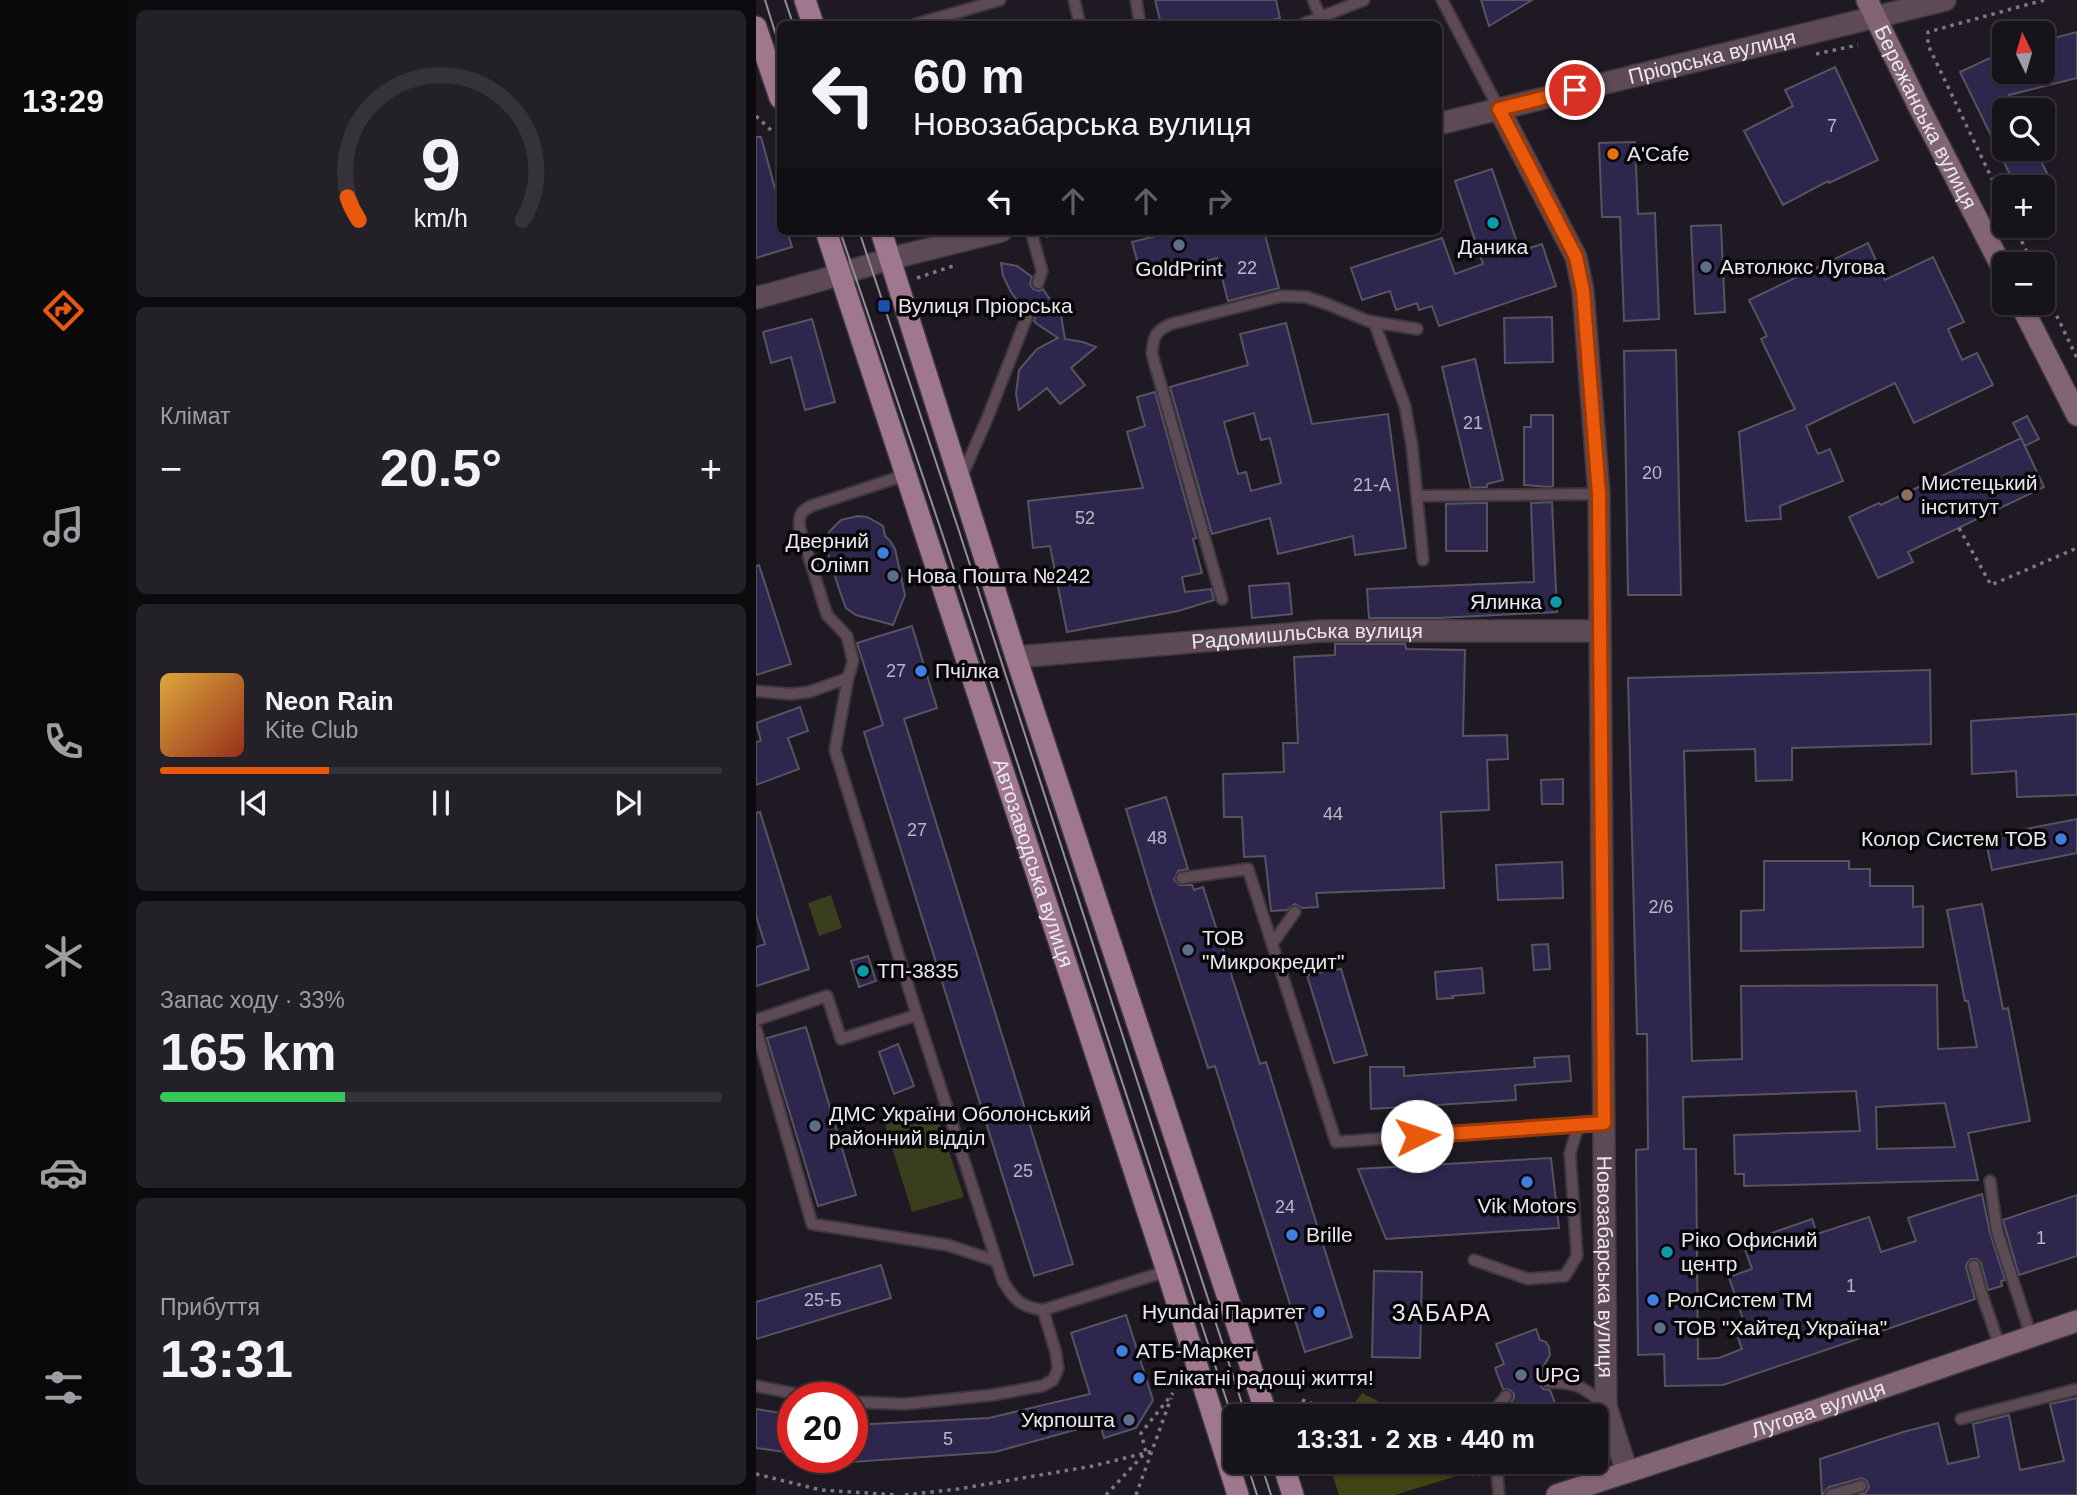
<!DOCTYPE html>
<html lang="uk">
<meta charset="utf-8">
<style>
body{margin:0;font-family:Arial,sans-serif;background:#242027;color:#f1f3f6;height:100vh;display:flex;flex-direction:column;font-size:26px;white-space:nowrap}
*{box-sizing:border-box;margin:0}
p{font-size:23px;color:#9e9ea2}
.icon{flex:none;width:38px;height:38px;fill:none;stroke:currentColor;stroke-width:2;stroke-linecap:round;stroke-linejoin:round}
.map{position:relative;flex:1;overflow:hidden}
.side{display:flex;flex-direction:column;gap:10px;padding:10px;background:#0d0a0e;width:630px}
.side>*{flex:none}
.guide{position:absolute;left:21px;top:21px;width:665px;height:214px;border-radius:10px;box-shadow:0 2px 5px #0004,0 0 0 2px #363239;background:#17131a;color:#f1f3f6;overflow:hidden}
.needle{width:46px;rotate:355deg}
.controls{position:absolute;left:1236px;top:21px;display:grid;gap:14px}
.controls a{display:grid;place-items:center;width:63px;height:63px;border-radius:10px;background:#17131a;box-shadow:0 2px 5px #0004,0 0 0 2px #363239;font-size:35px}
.speed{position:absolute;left:21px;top:1382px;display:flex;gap:14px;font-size:35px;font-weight:700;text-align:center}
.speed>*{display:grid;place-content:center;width:91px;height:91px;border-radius:50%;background:#17131a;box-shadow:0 2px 5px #0004,0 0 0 2px #363239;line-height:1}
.speed .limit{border:10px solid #d22;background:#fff;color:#111}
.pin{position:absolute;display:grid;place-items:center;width:60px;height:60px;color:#fff;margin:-30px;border:4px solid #fff;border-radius:50%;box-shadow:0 2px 7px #0007}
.me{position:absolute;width:77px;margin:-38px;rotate:86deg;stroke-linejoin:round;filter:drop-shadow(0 0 5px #0008)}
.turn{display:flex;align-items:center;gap:24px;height:147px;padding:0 21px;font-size:32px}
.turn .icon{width:91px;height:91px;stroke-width:2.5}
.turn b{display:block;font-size:49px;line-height:60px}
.lanes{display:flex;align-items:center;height:66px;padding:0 21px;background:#0003;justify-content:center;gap:35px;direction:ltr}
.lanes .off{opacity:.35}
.big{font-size:52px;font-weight:800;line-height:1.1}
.side .widget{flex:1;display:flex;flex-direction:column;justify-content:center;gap:10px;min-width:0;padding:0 24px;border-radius:10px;background:#242027}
.side .dial{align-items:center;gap:0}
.dial svg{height:182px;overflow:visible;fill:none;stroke:#363239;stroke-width:7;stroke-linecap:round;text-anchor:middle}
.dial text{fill:#f1f3f6;stroke:none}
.song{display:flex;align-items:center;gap:21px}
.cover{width:84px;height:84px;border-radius:10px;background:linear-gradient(135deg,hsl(40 70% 55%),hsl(10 70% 35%))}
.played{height:7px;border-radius:4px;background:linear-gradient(90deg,#ea580c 30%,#363239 30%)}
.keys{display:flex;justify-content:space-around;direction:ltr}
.heat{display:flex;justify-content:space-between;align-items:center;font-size:38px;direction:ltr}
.charge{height:10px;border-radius:5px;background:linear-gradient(90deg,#34c759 33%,#363239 0)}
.trip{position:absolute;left:467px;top:1404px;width:385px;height:70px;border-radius:10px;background:#17131a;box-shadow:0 2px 5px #0004,0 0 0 2px #363239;font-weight:800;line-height:70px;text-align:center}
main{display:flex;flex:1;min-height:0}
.dock{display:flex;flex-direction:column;width:126px;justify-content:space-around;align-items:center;background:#09080a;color:#9e9ea2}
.dock .icon{width:49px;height:49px}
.dock .on{color:#ea580c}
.dock b{font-size:32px;color:#f1f3f6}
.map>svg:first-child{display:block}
.green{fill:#3b3d1f}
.forest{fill:#404312}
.building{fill:#2e264d;stroke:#555461;stroke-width:2;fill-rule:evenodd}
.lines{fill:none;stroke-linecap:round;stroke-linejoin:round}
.lane-casing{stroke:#3c363f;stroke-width:14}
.street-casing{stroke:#3c363f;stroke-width:24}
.secondary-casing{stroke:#3c363f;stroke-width:24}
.primary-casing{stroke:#3c363f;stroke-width:24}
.path{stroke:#7c7780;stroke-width:3.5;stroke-dasharray:3.5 5;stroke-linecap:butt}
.lane{stroke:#5d4a55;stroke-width:10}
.street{stroke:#5d4a55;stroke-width:21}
.secondary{stroke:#826475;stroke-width:21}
.primary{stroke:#9f778e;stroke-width:21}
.tram{stroke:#938f97;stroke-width:2}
.route-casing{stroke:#983908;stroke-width:18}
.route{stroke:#ea580c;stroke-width:12}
.food-dot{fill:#e8710a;stroke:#080609;stroke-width:2.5}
.culture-dot{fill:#0f9aa8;stroke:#080609;stroke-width:2.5}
.service-dot{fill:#5c6f8a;stroke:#080609;stroke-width:2.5}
.transit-dot{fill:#1a4fb4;stroke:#080609;stroke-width:2.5}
.education-dot{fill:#8d6e63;stroke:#080609;stroke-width:2.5}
.shop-dot{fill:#3f7fe0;stroke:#080609;stroke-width:2.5}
.labels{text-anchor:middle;stroke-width:7;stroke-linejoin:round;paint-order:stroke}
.number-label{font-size:18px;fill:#bcb7c6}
.street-label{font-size:21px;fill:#ebe7ee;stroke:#080609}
.poi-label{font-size:21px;fill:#ebe7ee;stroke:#080609;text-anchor:start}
.neighbourhood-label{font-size:23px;letter-spacing:2px;fill:#ebe7ee;stroke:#080609}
</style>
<main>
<nav class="dock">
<b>13:29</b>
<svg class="icon on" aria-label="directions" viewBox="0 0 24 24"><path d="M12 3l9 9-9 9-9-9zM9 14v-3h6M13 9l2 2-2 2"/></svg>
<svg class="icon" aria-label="music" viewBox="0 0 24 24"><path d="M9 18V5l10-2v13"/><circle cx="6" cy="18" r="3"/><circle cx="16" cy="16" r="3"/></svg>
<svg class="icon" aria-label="phone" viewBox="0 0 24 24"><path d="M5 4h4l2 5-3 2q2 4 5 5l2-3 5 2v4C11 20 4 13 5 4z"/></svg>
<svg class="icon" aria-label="climate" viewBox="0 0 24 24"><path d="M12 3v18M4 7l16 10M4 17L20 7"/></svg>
<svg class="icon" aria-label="car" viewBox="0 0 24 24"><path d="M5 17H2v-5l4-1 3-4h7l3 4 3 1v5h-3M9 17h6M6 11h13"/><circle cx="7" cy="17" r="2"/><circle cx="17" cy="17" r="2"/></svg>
<svg class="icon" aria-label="filters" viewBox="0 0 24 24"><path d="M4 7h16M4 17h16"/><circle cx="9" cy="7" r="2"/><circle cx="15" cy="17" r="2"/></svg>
</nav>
<section class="side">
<div class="widget dial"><svg viewBox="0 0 100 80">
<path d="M14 69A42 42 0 1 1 86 69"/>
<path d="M14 69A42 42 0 0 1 9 59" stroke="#ea580c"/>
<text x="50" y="56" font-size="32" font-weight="700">9</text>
<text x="50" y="72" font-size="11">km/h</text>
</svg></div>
<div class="widget"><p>Клімат</p>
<div class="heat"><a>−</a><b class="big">20.5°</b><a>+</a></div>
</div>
<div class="widget">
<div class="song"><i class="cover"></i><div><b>Neon Rain</b><p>Kite Club</p></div></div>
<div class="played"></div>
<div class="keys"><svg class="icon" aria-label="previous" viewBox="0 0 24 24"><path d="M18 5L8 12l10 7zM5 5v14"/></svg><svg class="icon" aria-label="pause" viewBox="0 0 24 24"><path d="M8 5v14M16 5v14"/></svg><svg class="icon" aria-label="next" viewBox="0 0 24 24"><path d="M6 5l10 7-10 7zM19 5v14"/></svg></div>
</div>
<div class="widget"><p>Запас ходу · 33%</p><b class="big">165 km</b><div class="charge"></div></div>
<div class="widget"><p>Прибуття</p><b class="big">13:31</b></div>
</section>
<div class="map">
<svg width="1321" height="1495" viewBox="0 0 1321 1495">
<rect width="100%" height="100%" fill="#1f1923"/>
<path class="green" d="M75,895l11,33 -23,8 -11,-33z
M178,1106l30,91 -52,15 -28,-90z"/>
<path class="forest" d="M606,1393l45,23h-62z
M572,1461h142l3,10 -78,24h-56z"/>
<path class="building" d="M399,0h121l4,18 -26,6h-93z
M725,0h51l-43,26z
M1321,32v46l-68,17 7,15h-12v39h31l13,26 -25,12h-7l-56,-115 30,-14 7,14h45v-31z
M1079,67l43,93 -49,23 -1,-2 -45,24 -39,-74 49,-25 -8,-16z
M0,137h5l19,70v24h7l5,16 -36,11z
M879,142l3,72 17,-1 4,106 -35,2 -4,-104h-18l-3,-74z
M736,169l28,82 22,-7 14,42 -117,40 -7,-20 -13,4 -2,-7 -21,7 -6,-19 -28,9 -11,-32 91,-30 13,36 28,-10 -28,-83z
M965,225l4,87 -30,2 -4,-88z
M420,231h88l15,57 -51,13 -11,-43 -75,20 -10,-36z
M1112,243l17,37 48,-23 31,65 -16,7 14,31 15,-7 16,32 -79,38 -19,-40 -89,43 12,28 12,-5 13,32 -63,25 1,13 -35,2 -7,-89 56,-23 -34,-70 6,-3 -18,-36z
M245,263l16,3 15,11 -2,7 3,5 6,2 4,-2 18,27 4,23 18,3 13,5 -25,21 14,17 -25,19 -13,-16 -28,22 -3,-16 3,-24 18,-21 21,-11 -21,-14 -3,-3 2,-8 -2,-4 -7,-3 -4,2 -12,-16 -8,-16z
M796,317l1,45 -48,1 -1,-45z
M56,319l23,83 -30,8 -14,-53 -20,6 -8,-31z
M530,323l26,101 76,-10 18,134 -51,7 -2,-19 -75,18 -8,-36 -58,16 -42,-147 78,-22 -8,-31zM498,413l7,27 9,-2 11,45 -30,8 -5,-19 -8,2 -14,-52z
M920,350l5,245h-53l-4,-244z
M719,359l28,121 -16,4v3l-16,1 -29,-121z
M399,392l41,146 -3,1 9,34 -20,4 3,15 26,-3 3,11 -36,11 -111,21 -17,-86 -17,2 -5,-47 115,-13 -16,-56 18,-6 -8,-29z
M775,415h22v71l-2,1 -27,-2v-58h7z
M1271,416l12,23 -14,7 -12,-23z
M1265,438l23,49 -136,65 5,10 -35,16 -29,-61 30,-14 2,2z
M796,502l5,110 -119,6h-69l-2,-29 167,-7 -3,-79z
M719,503h12v48h-41v-47z
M102,516l9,1 16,9 2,10 5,5 5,8 10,46 -12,30 -37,-10 -10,-7 -7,-19 -15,-49 6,-9 11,-11z
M3,565l32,99 -35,11v-109z
M533,583l3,31 -40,4 -3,-32z
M156,626l25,82 -33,11 169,545 -39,12 -170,-544 19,-7 -26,-82z
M579,644h70l1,5 59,1 -2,86 44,-1 1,24 -21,1 2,50 -48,2 3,76 -128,5 2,14 -16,1 -7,-4 -8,6 -16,1 -6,-55 -21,1 -2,-40h-18l-1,-43 61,-2 -1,-29h15l-4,-86 41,-2z
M1174,670l1,74 -139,4v32l-36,1 -1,-32 -71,2 8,310 50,-2 -1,-73 196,-1 1,64 39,-2 -9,-46h-3l-18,-91 35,-6 21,105 5,-1 22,113 -62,12 10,47 -234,6v-12h-9l-1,-39 126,-4 -4,-40 -173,6 1,52h12l2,210 21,-1 23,-9 -4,-11 10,-3 -19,-58 23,-8 -9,-26 69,-24 5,15 52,-17 12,35 35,-11 -8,-23 74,-24 8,39 15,47 -4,1 1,5 -14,4 -7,-27 -4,-4h-6l-4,4 -1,4 9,32 -252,86 -58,1 -1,-32 -26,1 -2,-205 12,-1 -1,-115h-10l-9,-356zM1189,1103l10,44 -78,2 -1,-42z
M44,707l8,24 -20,7 11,31 -43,16v-43l5,-1 -5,-18z
M1321,714v81l-60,2 -1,-26 -44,3 -1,-53z
M807,779v25h-21l-1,-24z
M410,797l22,72 -10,2 -4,9 6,5h12l2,5 9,-3 57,177 6,-2 86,275 -47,15 -90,-286 -7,2 -55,-169 -27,-90z
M4,812l49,157 -53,17v-39l9,-3 -9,-28v-103z
M1321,819v34l-85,17 -7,-33z
M1008,861h85v8h21v17h43v21l10,-1v41l-182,4v-40l23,-1z
M806,862l1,36 -65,2 -2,-35z
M792,944l2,25 -16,1 -2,-25z
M112,956l8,25 -17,6 -8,-26z
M726,968l2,25 -32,3 1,2 -16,1 -2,-27z
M585,969l26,86 -33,8 -27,-88z
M50,1027l50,168 -38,11 -51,-168z
M142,1044l16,42 -20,8 -15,-42z
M813,1056l2,25 -56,4 1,15 -145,9 -1,-42h34v9l131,-9 -1,-9z
M795,1158l8,70 -173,11 -28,-70z
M1321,1195v61l-58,19 -16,-55z
M125,1265l10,33 -135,41v-37z
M618,1271l48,1 -2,86 -48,-1z
M370,1315l27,85 -17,28 -32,10 -4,-15 -105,29 -143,10v-37l137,-7 101,-24 -19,-61z
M780,1329l4,11 6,2 3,5 1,8 -8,14 2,6 -4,3v7l3,4 7,1 8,21 -13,5h-32l-4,-11 5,-7v-4l-4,-4 -7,-1 -8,-21 9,-4 -8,-20z
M1321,1398v97h-219l8,-3 3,-5 -2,-6 -5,-3 -33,9 -7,8 -2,-36 83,-27 35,-9 10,41 31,-7 -6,-33 36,-9 11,55 44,-9 -14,-57z
M0,1409l37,6v38l-37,-5z"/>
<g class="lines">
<g class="lane-casing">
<path id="lane" d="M318,0l6,24
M380,0l4,24
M557,0l8,18
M686,0l57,109
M160,24l84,-24
M547,24l61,-24
M275,231l11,40 -4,12
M618,322l31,84 7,40 11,114
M150,475l-95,31c-11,6 -13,10 -11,23l27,86 20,21 6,25 -5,17 -13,72 82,265 86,266c11,19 18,26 40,29l124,-39
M205,478l26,-59 41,-105
M661,496l182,-2
M466,599l-70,-245c1,-17 3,-23 19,-30l110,-28 25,1 21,7 41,17 49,8
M0,691l34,3 19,-2 39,-14
M426,878l66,-9 88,273 268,-19
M516,944l23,-32
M0,1020l71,-24 14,43 76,-24
M0,1029l56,195 135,21 49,16
M1234,1181l7,50 34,105
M718,1260l54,19 37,-3 12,-20 -7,-103 9,-29
M1218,1266l7,26 19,55
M791,1382c30,1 35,4 57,22
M0,1386l61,12
M96,1402l53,2 87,-9 50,-9 11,-6 5,-11 -2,-16 -13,-43
M739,1416l3,-10 8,-10
M1205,1419l116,-30
M740,1461l3,34
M1075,1495l30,-9"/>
</g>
<g class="street-casing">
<g id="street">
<path id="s1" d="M743,109l77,148 7,34 16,203 7,912 21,66"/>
<path id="s2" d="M682,124l507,-124"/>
<path d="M0,298l62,-17 71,-22 112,-28"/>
<path id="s3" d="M260,657l306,-26h278"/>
</g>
</g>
<g class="secondary-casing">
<g id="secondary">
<path id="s4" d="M1111,0l51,105 86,166"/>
<path d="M1264,303l57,112"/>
<path id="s5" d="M801,1495l260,-85 260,-89"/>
</g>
</g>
<g class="primary-casing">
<g id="primary">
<path d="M49,0l8,24"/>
<path d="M0,27l24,71"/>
<path id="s6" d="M70,231l341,1040 71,224"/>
<path d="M125,231l135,426 251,759"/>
<path d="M526,1461l11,34"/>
</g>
</g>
<path class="path" d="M1060,54l42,-9
M0,116l17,16
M1248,204l-76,-159v-13l116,-32
M1258,226l19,38
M290,236l19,-5
M161,278l39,-13
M1286,285l35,73
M1203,528l32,57 86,-37
M546,1400l48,16
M706,1461l12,1 7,14
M0,1474l65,16 76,5
M149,1495l53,-6 135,-23 60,-15
M350,1495l40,-43 -5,-19 32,-40
M380,1495l35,-97"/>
<use href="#lane" class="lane"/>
<use href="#street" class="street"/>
<use href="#secondary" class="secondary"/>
<use href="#primary" class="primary"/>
<path class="tram" d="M9,0l15,48
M29,0l8,24
M84,231l102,302 294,896
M103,231l99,297 288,888
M490,1461l11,34
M504,1461l11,34"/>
</g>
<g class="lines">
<g class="route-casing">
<path id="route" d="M661,1136l187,-13 -5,-629 -16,-203 -7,-34 -77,-148 76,-19"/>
</g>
<use href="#route" class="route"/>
</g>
<circle class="food-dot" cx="857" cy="154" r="7"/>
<g class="culture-dot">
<circle cx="737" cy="223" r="7"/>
<circle cx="800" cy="602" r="7"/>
<circle cx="107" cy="971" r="7"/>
<circle cx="911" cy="1252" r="7"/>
</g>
<g class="service-dot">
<circle cx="423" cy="245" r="7"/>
<circle cx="950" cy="267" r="7"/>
<circle cx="137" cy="576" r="7"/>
<circle cx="432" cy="950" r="7"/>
<circle cx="59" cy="1126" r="7"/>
<circle cx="904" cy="1328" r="7"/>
<circle cx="765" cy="1375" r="7"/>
<circle cx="373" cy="1420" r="7"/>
</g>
<rect class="transit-dot" x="121" y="299" width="14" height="14" rx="3.5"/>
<circle class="education-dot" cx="1151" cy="495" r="7"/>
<g class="shop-dot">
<circle cx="127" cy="553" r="7"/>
<circle cx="165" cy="671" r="7"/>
<circle cx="1305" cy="839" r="7"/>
<circle cx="771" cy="1182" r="7"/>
<circle cx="536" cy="1235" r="7"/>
<circle cx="897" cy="1300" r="7"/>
<circle cx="563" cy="1312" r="7"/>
<circle cx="366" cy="1351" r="7"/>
<circle cx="383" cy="1378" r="7"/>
</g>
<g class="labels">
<g class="number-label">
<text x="1076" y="132">7</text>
<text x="491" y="274">22</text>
<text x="717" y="429">21</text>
<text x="896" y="479">20</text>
<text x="616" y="491">21-А</text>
<text x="329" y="524">52</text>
<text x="140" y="677">27</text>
<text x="577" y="820">44</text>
<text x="161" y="836">27</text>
<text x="401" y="844">48</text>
<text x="905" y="913">2/6</text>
<text x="267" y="1177">25</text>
<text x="529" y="1213">24</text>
<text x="1285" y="1244">1</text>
<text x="1095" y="1292">1</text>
<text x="67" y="1306">25-Б</text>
<text x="192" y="1445">5</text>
</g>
<g class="street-label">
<text dy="7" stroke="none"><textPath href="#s2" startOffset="282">Пріорська вулиця</textPath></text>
<text dy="7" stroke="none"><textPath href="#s4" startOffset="131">Бережанська вулиця</textPath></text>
<text dy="7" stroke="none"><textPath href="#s3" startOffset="292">Радомишльська вулиця</textPath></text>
<text dy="7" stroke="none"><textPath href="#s6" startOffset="665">Автозаводська вулиця</textPath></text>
<text dy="7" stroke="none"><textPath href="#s1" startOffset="1178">Новозабарська вулиця</textPath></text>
<text dy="7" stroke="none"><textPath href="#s5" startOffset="275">Лугова вулиця</textPath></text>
</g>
<g class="poi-label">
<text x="871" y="161">A'Cafe</text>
<text x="737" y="254" text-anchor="middle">Даника</text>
<text x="964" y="274">Автолюкс Лугова</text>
<text x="423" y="276" text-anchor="middle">GoldPrint</text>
<text x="142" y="313">Вулиця Пріорська</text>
<text x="1165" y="490">Мистецький<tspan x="1165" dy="24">інститут</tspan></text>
<text x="113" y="548" text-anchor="end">Дверний<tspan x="113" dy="24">Олімп</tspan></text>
<text x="151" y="583">Нова Пошта №242</text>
<text x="786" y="609" text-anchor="end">Ялинка</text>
<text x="179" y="678">Пчілка</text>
<text x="1291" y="846" text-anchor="end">Колор Систем ТОВ</text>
<text x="446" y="945">ТОВ<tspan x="446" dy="24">"Микрокредит"</tspan></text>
<text x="121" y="978">ТП-3835</text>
<text x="73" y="1121">ДМС України Оболонський<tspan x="73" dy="24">районний відділ</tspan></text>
<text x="771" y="1213" text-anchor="middle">Vik Motors</text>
<text x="550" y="1242">Brille</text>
<text x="925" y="1247">Ріко Офисний<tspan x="925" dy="24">центр</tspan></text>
<text x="911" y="1307">РолСистем ТМ</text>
<text x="549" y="1319" text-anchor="end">Hyundai Паритет</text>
<text x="918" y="1335">ТОВ "Хайтед Україна"</text>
<text x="380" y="1358">АТБ-Маркет</text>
<text x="779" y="1382">UPG</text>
<text x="397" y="1385">Елікатні радощі життя!</text>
<text x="359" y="1427" text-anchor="end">Укрпошта</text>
</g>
<g class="neighbourhood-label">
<text x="686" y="1321">ЗАБАРА</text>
</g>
</g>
</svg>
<div class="controls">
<a><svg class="needle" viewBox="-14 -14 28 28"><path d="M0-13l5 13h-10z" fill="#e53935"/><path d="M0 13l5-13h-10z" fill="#9e9ea2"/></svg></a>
<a><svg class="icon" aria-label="search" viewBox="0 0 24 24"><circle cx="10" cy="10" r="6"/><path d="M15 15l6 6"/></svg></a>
<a>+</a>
<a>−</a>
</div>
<div class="speed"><div class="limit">20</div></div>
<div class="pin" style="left:819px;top:90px;background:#d93025"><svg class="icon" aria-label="arrive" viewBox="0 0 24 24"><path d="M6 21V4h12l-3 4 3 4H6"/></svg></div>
<svg class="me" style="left:661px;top:1136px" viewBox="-20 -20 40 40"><circle r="19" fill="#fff"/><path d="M0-13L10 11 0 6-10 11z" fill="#ea580c"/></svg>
<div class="trip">13:31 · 2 хв · 440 m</div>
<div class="guide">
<div class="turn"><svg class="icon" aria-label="left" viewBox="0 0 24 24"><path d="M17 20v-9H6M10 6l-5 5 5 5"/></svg><div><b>60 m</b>Новозабарська вулиця</div></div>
<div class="lanes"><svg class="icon" aria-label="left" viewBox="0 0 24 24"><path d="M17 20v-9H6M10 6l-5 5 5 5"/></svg><svg class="icon off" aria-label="ahead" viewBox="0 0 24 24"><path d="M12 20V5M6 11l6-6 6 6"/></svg><svg class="icon off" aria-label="ahead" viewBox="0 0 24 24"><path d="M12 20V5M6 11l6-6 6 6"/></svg><svg class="icon off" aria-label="right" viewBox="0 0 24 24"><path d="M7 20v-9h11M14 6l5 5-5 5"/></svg></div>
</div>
</div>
</main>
